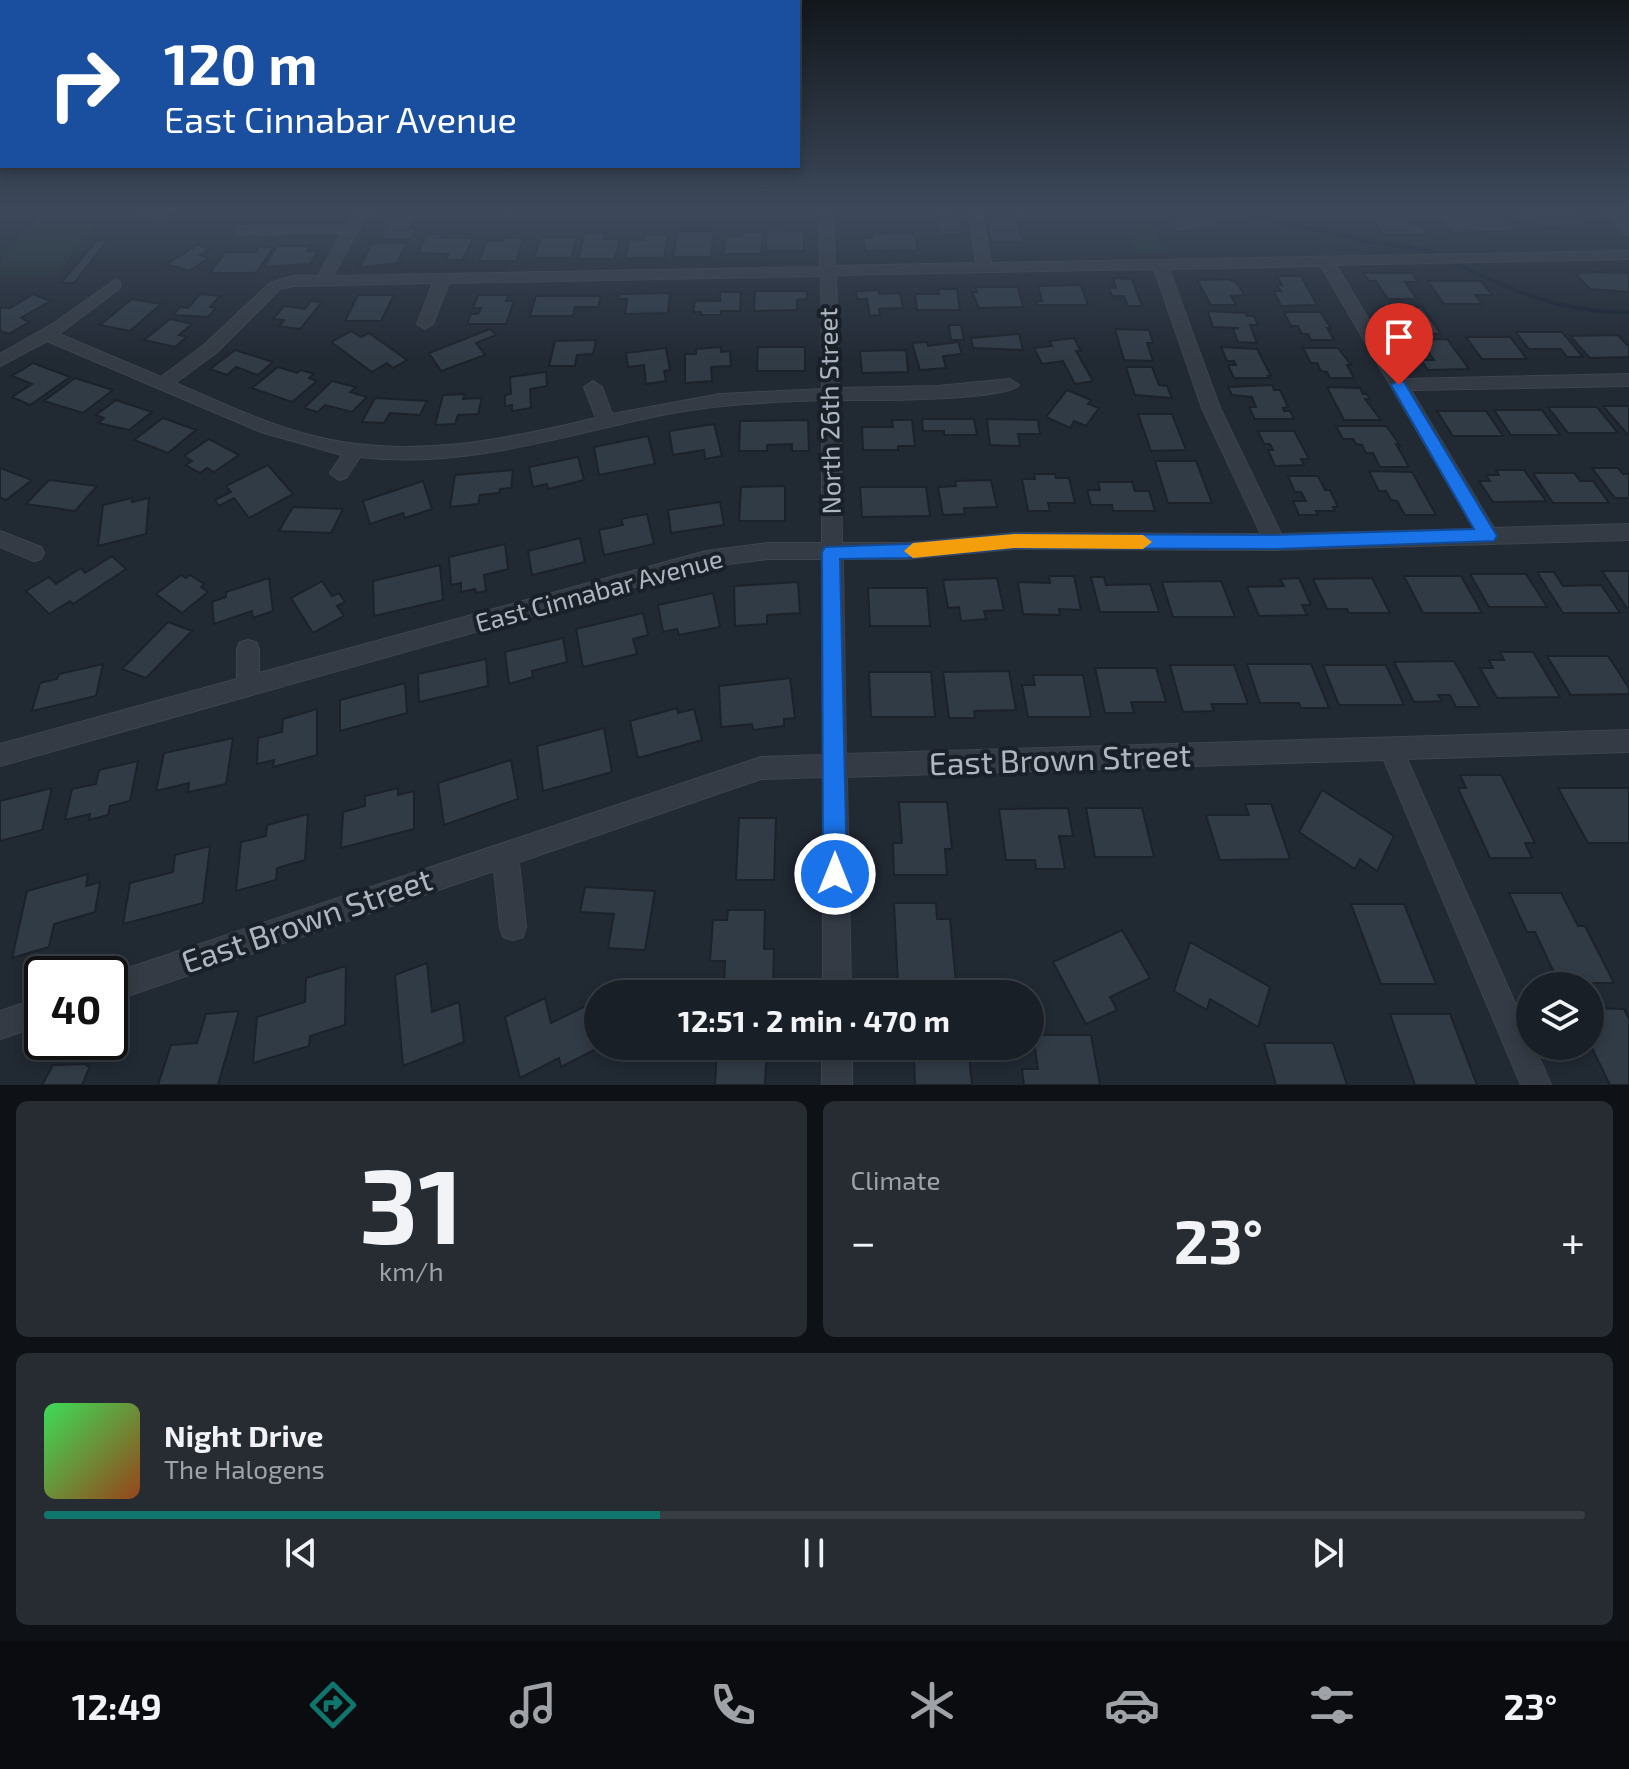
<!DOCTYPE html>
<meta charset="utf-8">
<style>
body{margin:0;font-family:"Exo 2",sans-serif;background:#262c32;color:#f1f3f6;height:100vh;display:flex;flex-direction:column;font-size:30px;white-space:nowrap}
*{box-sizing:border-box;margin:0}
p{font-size:26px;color:#9fa2a7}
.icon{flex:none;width:44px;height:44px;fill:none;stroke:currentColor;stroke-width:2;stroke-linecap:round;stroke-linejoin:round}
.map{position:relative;height:1085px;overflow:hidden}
.drawer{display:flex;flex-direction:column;gap:16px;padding:16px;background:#0e1115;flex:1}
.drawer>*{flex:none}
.guide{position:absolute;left:0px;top:0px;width:800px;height:168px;box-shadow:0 4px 12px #0003,0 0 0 2px #373d43;background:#1a4fa0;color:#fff;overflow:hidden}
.controls{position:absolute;left:1516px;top:972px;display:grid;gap:16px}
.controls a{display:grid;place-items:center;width:88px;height:88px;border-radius:50%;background:#191f26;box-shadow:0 4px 12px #0003,0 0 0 2px #373d43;font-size:40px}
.speed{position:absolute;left:24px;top:956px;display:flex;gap:16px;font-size:40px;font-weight:700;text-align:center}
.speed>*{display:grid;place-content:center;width:104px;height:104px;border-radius:50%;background:#191f26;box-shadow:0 4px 12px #0003,0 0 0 2px #373d43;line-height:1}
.speed .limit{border:4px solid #111;border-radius:12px;background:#fff;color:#111}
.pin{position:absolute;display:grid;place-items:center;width:68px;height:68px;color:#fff;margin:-82px -34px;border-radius:50% 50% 50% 0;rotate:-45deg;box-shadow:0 0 8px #0007}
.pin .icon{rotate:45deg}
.me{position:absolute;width:88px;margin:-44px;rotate:0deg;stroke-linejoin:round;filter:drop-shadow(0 0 6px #0008)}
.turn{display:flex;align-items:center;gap:28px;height:168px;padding:0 32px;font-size:36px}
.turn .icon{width:104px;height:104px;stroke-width:2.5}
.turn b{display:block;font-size:56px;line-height:68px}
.big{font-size:60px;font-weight:700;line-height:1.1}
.drawer .tile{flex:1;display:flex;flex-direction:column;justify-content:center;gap:12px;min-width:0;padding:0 28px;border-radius:12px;background:#262c32}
.drawer .dial{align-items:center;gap:0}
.dial b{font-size:104px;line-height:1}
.song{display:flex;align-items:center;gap:24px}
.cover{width:96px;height:96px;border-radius:12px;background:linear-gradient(135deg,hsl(130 70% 55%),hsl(20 70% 35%))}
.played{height:8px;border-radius:4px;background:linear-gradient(90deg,#0f766e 40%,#373d43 40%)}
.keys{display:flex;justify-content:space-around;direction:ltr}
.heat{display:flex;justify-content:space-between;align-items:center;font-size:44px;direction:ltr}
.drawer .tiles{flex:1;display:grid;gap:16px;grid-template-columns:1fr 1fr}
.tile:last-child{grid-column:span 2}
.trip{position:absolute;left:584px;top:980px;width:460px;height:80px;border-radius:40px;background:#191f26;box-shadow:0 4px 12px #0003,0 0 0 2px #373d43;font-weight:700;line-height:80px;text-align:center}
.tab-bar{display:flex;height:128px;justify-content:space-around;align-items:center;background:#0a0c0f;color:#9fa2a7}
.tab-bar .icon{width:56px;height:56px}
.tab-bar .on{color:#0f766e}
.tab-bar b{font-size:36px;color:#f1f3f6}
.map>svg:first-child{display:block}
.green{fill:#233334}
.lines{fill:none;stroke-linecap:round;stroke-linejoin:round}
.stream{stroke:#17212f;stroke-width:4}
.building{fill:#313b46;stroke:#1c222a;stroke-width:2}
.minor-casing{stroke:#3e444d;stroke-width:2}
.minor{fill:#343b44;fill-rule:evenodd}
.route{fill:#1a73e8;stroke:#114b97;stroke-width:2}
.slow{fill:#f59e0b}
.labels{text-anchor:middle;stroke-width:8;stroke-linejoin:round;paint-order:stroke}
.street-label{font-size:26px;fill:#aeb6c1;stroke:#1a2028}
.near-street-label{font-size:32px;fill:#aeb6c1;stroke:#1a2028}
</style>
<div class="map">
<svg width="1629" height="1085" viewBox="0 0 1629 1085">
<rect width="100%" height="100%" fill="#212933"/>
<path class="green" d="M1121,216h27l16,36h-29z
M104,217l-50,59 -54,1v-17l39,-42z"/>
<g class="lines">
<path class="stream" d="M1235,212l139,31 48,6 17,7
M1448,260c58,28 115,54 181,52"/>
</g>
<path class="building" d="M135,212h43l-6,7 -44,2z
M936,212l24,3 3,19h-24z
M1517,212h54l17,17 -17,-3 -33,2 -5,-5h-7z
M1436,214l70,3 12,14 -66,2z
M387,215h29l-6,13h7l-6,11h-31l8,-15h-6z
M1370,216h34l7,9h9l8,10h-44z
M1214,218l5,10 -44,4 -6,-13z
M986,219h31l6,23h-32z
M767,229l37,3v19h-38z
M678,231h36l-3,26h-38z
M742,232h21l-2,22h-38l3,-18h15z
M585,233h20l-1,6h16l-5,20h-37z
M898,233l13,1 4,3 3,13 -53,1 -2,-13h10l-1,-4z
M428,234h14l-1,4h32l-10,22h-17l3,-6 -31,-1z
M644,235h24l-4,23h-39l4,-18h15z
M541,237h36l-6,21h-37z
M504,238h20l-8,23h-37l8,-20h16z
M108,240l-34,43h-13l35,-42z
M372,243h35l-10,20 -38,5z
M197,245l12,4 -9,6 9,3 -20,13 -22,-7z
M277,246h33l-3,5h11l-8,13 -46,3z
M259,247h15l-18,26h-46l15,-21h31z
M1591,272l38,1v19l-39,-3 -14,-15z
M1363,273h49l7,9h-14l12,17h-29l-12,-18h-7z
M1277,276h24l16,29 -36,1 -7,-15h7l-4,-6h5z
M1113,278l19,1 10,27h-14l-4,-10h-12l-3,-8h7z
M1228,279l8,3 8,13 -13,1 5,9h-25l-14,-25z
M1428,281h53l11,14h-17l7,9h-38z
M1081,285l7,20h-51l-1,-4h6l-4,-15z
M975,287h43l5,20 -44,1 -7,-16h5z
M938,289h19l3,21h-43l-2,-16h24z
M879,290v4l21,-1 3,15 -24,1 1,6 -10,1 -3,-17h-10l-1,-8z
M755,291h52v8l-10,1v10l-43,1z
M720,292h21l-1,19h-19v4h-20v-3h-8l2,-11h25z
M670,293l-2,20 -43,1 2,-15h-9l1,-5z
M33,294l17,7 -29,17 8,4 -20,12 -9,-3v-23h10z
M200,294l20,2 -10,11 6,1 -8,9 -35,-2 7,-8 8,1z
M358,295h36l-13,26h-36z
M478,295h31l-3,6h8l-8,23h-39l4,-10h7l3,-6h-8z
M536,296h65l-3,11h-23l-2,9h-43z
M132,299l29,5 -31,27 -30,-6z
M311,301l11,1 -22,27 -21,-3 5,-6 -11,-1 11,-13 21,3z
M1389,307h33l19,27 -35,-1z
M1208,311l38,2 1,3h7l4,9h-8l7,18 -19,-1 -5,-13 6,-1 -26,-1z
M1284,312h36l11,16h-4l7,12h-23l-3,-6h-6l-4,-8h-7z
M170,319l22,5 -13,11 8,2 -12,10 -31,-7z
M949,325h12l3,15h-13z
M490,329l6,6 -20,8 9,12 -44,16 -12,-18z
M1115,329l34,1 4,13h-6l6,18 -29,-1z
M351,331l10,6 8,-4 38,27 -14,8 -6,-5 -15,9 -41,-30z
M1516,332h46l21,25h-16l-6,-8h-32z
M1019,334l4,16 -50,-2 -2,-10z
M1618,335l11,12v10l-39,1 -20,-22z
M1466,337h44l17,22h-45z
M1074,338l7,13h-5l17,30 -18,3 -12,-23 -21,3 -8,-16 18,-2 -3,-5z
M1447,339l22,30 -41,1 -7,-10h13l-14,-20z
M596,340l-3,14 -16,1 -2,11h-26l6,-25z
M927,342l1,4 30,-4 4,12 -19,2 3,12 -26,2 -8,-27z
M721,347v5l9,-1 1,15 -20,1 1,14 -27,2v-29h11v-5z
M758,347h47v24h-48z
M1221,347l36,2 14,27h-3l2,2h-36l-6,-13h8l-2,-4h-7z
M666,348l4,22 -6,1 2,10 -20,3 -2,-19 -16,2 -2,-14z
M1303,348h35l13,17h-4l7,13h-24l-3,-6 -6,-1 -4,-8h-6z
M235,350l38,12 -15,13 -22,-8 -9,8 -17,-6z
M906,350l2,22 -46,1 -2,-22z
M33,363l37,14 -40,28 -18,-8 20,-13 -20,-8z
M278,367l19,6 4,-3 13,4 -5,4 8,3 -25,21 -40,-14z
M1126,367h26l7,18 8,1 5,12 -37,-3z
M546,372l1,14 -17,3 1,19 -19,3v-6l-7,1v-11l6,-1 -1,-17z
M75,378l38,12 -30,23 -39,-12z
M332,381l24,6 -6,5 17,5 -15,15 -27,-7 -7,7 -14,-4z
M1272,385l2,5h6l8,17 -5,1 1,3h6l4,8h-39l-6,-12h7l-4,-10 -20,-2 -4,-8z
M1327,387l33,1 3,6h4l3,5h-5l16,21h-37z
M1067,390l24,10 -3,4 11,4 -13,18 -12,-5 -4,7 -24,-11z
M465,394l-2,5 19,-1 -4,16 -20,1 -3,9 -20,1 8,-30z
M375,398l52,3 -7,14 -30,-2 -6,10 -22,-1z
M116,400l36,12 -23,18 -31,-7 6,-5 -8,-3z
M1603,406h26v28h-2z
M1548,407h49l21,26h-50z
M1494,410h48l18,25h-49z
M1437,411h49l17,25h-50z
M1138,414h34l14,36 -35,1z
M163,418l33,12 -28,23 -34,-13z
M922,419h52l3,16h-33v-4h-21z
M987,419l51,1 2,14h-22l2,12 -30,-1z
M808,420l1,31h-17v-7l-25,1v6h-28l1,-30z
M892,420h20l3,26h-17v4h-35l-1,-23h31z
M714,424l8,32 -17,3 -1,-9 -31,5 -4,-24z
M1336,426h50l14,19 -4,-1 13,23h-29l-7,-14h-7l-4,-8 -6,-1 -3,-5h-10z
M1258,431h36l15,28h-8l3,6 -29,1 -7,-16h5l-3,-6h-6z
M648,436l7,28 -56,11 -5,-28z
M209,439l30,16 -25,17 -7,-4 -7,5 -14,-8 6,-4 -8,-5z
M578,457l6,23 -36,9 -1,-5 -14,3 -4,-20z
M1155,461h41l16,42h-44z
M268,465l25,29 -44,24 -15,-20 -15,8 -4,-6 16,-8 -5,-6z
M0,468l32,12 -26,20 -6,-3z
M1592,468h26l5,6h6v24h-14z
M513,470l-2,18 -11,1 -1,4 -19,2 -2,9 -28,3 5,-32z
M1496,470h28l22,31 -53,1 -14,-21h11l-4,-6h13z
M1369,471l43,1 24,43h-31l-8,-14 -6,-1 -5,-9h-7z
M1533,473h41l6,8h13l16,22h-56z
M1034,474h21l1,4h13l6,25h-27l2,8h-22l-6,-32h13z
M1288,476h30l7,14h5l8,17h-5l2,4h-19l2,4h-19l-6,-14h13l-5,-9h-6z
M49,480l48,6 -22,25 -49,-7z
M991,480l6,27 -33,1 1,6 -22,1 -5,-28 18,-1 -1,-5z
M423,481l9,28 -27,9 -2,-5 -33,11 -7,-23z
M1098,482h34l3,9h14l6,20h-42l-1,-6h-21l-4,-15h13z
M785,486v35h-46l2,-34z
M860,487h66l4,29 -68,1z
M132,498v4l17,-4 -3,36 -48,12 5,-41z
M720,502l4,23 -53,8 -3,-23z
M293,507l50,2 -12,24 -52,-2z
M647,514l7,30 -50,11 -5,-25 24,-5 -2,-6z
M580,538l5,24 -53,13 -4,-24z
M505,544l3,25 -24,6 2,16 -10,2 -1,-4 -14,3v-9l-10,2 -2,-28z
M112,556l14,13 -53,35 -3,-3 -21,13 -23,-23 23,-14 7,7 25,-16 4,5z
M440,565l3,35 -69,16 -1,-35z
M1602,571h27v37h-2z
M1537,572h17l9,14 38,-1 19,28h-57z
M1470,574h56l21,33h-58z
M181,575l5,3 4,-3 14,9 -3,3 7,5 -26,21 -26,-19z
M1049,576h25l7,34 -22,-1 1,6 -37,-1 -5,-32 32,1z
M1404,576h57l21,37h-59z
M1091,577h13l2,8 44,-1 9,28h-59z
M269,578l4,33 -20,7 -1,-7 -38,13 -2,-22 14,-5v-5z
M997,578l7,32 -20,1 2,8 -25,2 -2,-14 -11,1 -5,-28z
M1299,578l12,27h-9l5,10 -48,1 -12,-29 37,-1 -4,-7z
M1372,578l18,35h-41l-2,-4h-20l-14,-30z
M322,581l10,15 7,-3 6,9 -8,4 7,10 -31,17 -22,-35z
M1221,581l14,36h-62l-11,-35z
M798,582l2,31 -33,2v9l-32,2 -1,-40z
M868,588h59l3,38h-60z
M713,593l7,34 -41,8 -2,-6 -14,3 -5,-27z
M643,613l5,22 -15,4 4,15 -54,13 -7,-38z
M168,622l24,9 -46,47 -24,-9z
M563,638l4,24 -35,9 1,6 -24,7 -4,-32z
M1500,652h33l27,45 -63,1 -17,-30h13l-4,-8h15z
M1547,656h61l21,32v6l-58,1z
M486,659l2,27 -69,16 -1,-28z
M1454,661l26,46h-24l-6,-12h-12l4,6 -28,1 -20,-40z
M103,664l-7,32 -64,15 8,-28 17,-4 2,-5z
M1247,664h64l18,44h-28l-2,-5h-39z
M1170,665h64l14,39h-37l3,7 -31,1z
M1323,665h63l18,40h-65z
M1095,668h61l10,34h-35l3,11h-29z
M1009,671l7,39 -42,1 1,7h-26l-6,-46z
M869,672h62l4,45h-64z
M1033,675h50l8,42h-63l-6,-32h13z
M790,678l5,40 -11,1v7l-31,4 -1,-6 -31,3 -2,-41z
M405,683l2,30 -67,18v-31z
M677,708l1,5 16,-4 8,31 -64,18 -8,-37z
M317,709v46l-44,12 1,-7 -17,4 1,-26 24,-6 1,-13z
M604,728l8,44 -69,19 -6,-45z
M233,738l-7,46 -38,8 1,-9 -33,8 8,-38z
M511,760l7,39 -74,26 -6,-42z
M138,761l-8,40 -20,5 -2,9 -19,5 1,-6 -25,6 7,-31 24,-5 3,-14z
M1460,775h41l34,68h-10l7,15h-42l-32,-70h8z
M52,788l-10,42 -42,11v-40z
M398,788v7l16,-4v38l-73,19 2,-36 22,-6v-10z
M1558,788h71v55h-41z
M1322,790l72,46 -17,35 -17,-12 -5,10 -56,-37z
M899,802h48l5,47h-7l2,26h-53l-1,-32h9z
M1245,804h26l19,55 -70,1 -14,-45h43z
M1068,808l5,28h-14l6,33h-29l-1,-9h-29l-7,-51z
M1086,808h56l12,49h-59z
M308,814l-3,46 -28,8 -1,12 -40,11 5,-49 25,-6 1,-11z
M739,818h37l-2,62h-38z
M210,846l-7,57 -80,21 7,-41 43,-11 2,-17z
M88,874l-2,12 14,-4 -5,30 -41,12 -5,23 -37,11 15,-67z
M585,887l70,4 -10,59 -37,-2 6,-34 -34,-2z
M1509,893h52l17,33h7l29,57h-55l-24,-51h-8z
M894,903h42l1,16h13l6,64h-58z
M1351,904h53l32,80h-55z
M728,910h37l-1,39h10l-1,34h-49l1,-22h-15l3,-41h14z
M1122,930l28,48 -40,19 7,13 -31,14 -33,-62z
M1190,942l80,45 -12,40 -48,-28 -3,11 -33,-19z
M427,963l5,49 27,-10 5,40 -61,24 -8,-91z
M346,966l-1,59 -35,11 -1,10 -56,17 4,-46 48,-15 1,-24z
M545,998l6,25 45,-22 2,45h4l-41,21 -2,-9 -39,20 -15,-61z
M1590,1008l34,1 5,10v66h-19l-18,-37h-12l10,-2z
M239,1011l-21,74h-60l13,-40 26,-2 9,-29z
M1390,1014h60l27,71h-62z
M1033,1035h58l9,50h-76l-2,-16h16z
M1264,1043h69l14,42h-71z
M717,1046h50l-2,39h-50z
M903,1046h65l4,39h-57l-1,-29h-11z
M88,1064l-1,2h3l-8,19h-40l11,-20z"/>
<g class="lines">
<g class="minor-casing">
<path id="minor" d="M354,212h14l-35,64 487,-9 -1,-55h14l2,54 141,-3 -7,-51 13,1 9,50 638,-12v8l-293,6 68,114 225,-5v12l-218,4 83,138 135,-4v16l-354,10 -261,-1 -107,10h-64l3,195 783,-24v22l-222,7 123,278v9h4l17,39h-30l-137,-325 -537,17 4,217h-28v-217l-62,2 -242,83 7,65 -3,10 -10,3 -10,-3 -3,-10 -6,-56 -384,131v-28l651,-217 62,-2 -1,-196h-54l-62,8 -706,199v-22l237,-65v-30l3,-7 8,-2 8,2 3,7v24l447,-122 62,-8h54v-143c-56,2 -111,5 -165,16 -100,21 -194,53 -297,41l-14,21 -7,2 -9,-7 12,-18 -81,-23 -214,-91 -47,25v-12l54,-31 61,-43 5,2v6l-61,46 102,43 43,-32 66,-62 23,-7h25l24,-43 -100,1 -5,-1v-6l110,-2zM1321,266l153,263 -193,5 -61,-126 -51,-139zM1154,269l48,139 59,126 -247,-1 -107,10h-65l-2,-143c28,0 164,1 179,-15l-9,-6 -73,7 -98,2 -3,-113zM821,276l1,113 -102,5 -108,20 -10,-27 -9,-6 -9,6 12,31c-95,23 -194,43 -290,16 -45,-12 -88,-33 -131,-51l41,-30 64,-64 14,-3 139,-3 -16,41 8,5 8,-5 16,-41z
M1605,212h14l10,10v13l-5,-1z
M0,531l41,16 3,6 -3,6 -7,2 -34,-14z
M42,997v28l-42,14v-28z
M822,1046h30v39h-30z"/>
</g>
<use href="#minor" class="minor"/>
</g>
<linearGradient id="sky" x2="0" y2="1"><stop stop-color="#12171c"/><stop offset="0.58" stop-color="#3d495b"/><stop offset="1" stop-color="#3d495b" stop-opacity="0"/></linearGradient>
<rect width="1629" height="363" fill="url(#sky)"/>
<path class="route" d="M1399,380l5,2 90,149 3,5 -3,5 -219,8 -261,-1 -107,10 -67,1 7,315 -3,8 -9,4 -8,-4 -4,-8 -1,-322 3,-5 82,-3 107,-10 261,1 199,-6 -83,-144z"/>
<path class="slow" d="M1014,534l129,1 9,7 -9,7 -129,-1 -101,10 -9,-7 9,-8z"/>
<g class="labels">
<g class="street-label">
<text transform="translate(830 411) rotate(-91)" y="9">North 26th Street</text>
<text transform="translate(599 591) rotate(-15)" y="9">East Cinnabar Avenue</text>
</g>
<g class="near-street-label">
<text transform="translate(1060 760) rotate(-2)" y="11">East Brown Street</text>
<text transform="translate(307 921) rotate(-19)" y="11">East Brown Street</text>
</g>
</g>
</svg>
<div class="controls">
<a><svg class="icon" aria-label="layers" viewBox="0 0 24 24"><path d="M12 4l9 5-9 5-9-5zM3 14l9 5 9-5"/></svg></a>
</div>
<div class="speed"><div class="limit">40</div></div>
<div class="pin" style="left:1399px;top:385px;background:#d93025"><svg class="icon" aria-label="arrive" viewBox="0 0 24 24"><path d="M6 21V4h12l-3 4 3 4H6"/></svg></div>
<svg class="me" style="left:835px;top:874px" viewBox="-20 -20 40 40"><circle r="17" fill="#1a73e8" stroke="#fff" stroke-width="3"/><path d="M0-11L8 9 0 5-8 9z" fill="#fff"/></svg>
<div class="trip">12:51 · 2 min · 470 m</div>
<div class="guide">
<div class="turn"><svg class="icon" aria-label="right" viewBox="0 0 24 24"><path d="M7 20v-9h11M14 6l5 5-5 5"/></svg><div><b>120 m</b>East Cinnabar Avenue</div></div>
</div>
</div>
<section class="drawer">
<div class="tiles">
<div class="tile dial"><b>31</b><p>km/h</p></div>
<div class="tile"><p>Climate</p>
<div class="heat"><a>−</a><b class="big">23°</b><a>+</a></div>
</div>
<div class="tile">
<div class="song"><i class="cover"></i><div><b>Night Drive</b><p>The Halogens</p></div></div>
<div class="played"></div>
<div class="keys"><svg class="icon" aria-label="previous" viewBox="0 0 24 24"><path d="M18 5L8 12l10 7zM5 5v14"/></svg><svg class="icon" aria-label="pause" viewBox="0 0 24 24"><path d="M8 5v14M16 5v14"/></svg><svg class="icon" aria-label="next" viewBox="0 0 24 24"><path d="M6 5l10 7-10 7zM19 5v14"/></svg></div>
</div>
</div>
</section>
<nav class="tab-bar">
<b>12:49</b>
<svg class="icon on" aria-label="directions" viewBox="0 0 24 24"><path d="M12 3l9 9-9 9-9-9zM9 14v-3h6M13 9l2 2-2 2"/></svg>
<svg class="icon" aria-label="music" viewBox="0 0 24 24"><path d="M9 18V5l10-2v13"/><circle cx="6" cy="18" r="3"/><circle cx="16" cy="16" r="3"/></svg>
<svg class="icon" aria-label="phone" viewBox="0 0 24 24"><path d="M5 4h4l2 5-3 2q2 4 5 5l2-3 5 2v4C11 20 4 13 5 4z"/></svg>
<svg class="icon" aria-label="climate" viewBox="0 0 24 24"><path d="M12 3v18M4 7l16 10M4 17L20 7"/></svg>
<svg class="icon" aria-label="car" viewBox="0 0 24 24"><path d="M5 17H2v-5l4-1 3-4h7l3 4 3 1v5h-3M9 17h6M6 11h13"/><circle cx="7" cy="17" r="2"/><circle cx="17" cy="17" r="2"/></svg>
<svg class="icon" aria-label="filters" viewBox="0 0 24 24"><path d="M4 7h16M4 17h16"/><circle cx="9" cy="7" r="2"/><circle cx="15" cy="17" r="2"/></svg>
<b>23°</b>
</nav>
